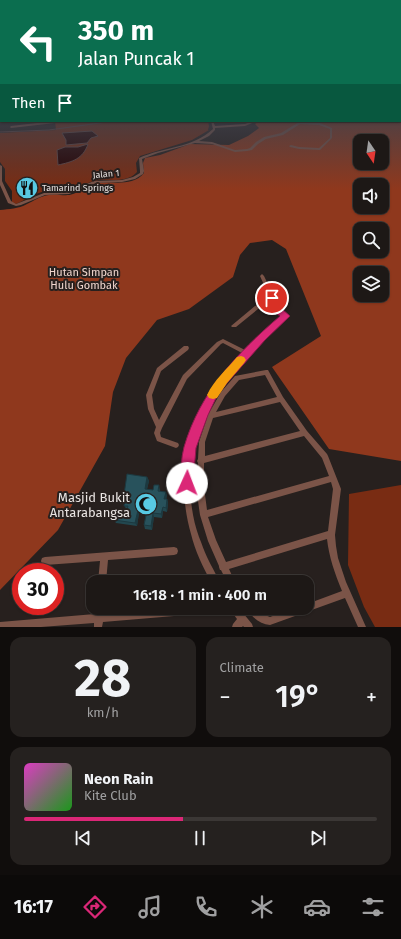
<!DOCTYPE html>
<meta charset="utf-8">
<style>
body{margin:0;font-family:"Fira Sans",sans-serif;background:#25211f;color:#f1f3f6;height:100vh;display:flex;flex-direction:column;font-size:15px;white-space:nowrap}
*{box-sizing:border-box;margin:0}
p{font-size:13px;color:#a0a0a1}
.icon{flex:none;width:22px;height:22px;fill:none;stroke:currentColor;stroke-width:2;stroke-linecap:round;stroke-linejoin:round}
.map{position:relative;height:627px;overflow:hidden}
.sheet{display:flex;flex-direction:column;gap:10px;padding:10px;background:#100d0c;flex:1}
.sheet>*{flex:none}
.banner{position:absolute;left:0px;top:0px;width:401px;height:122px;box-shadow:0 1px 3px #0004,0 0 0 1px #3b3735;background:#0b6e4f;color:#fff;overflow:hidden}
.needle{width:26px;rotate:167deg}
.buttons{position:absolute;left:353px;top:134px;display:grid;gap:8px}
.buttons a{display:grid;place-items:center;width:36px;height:36px;border-radius:8px;background:#1d1816;box-shadow:0 1px 3px #0004,0 0 0 1px #3b3735;font-size:20px}
.speed{position:absolute;left:12px;top:563px;display:flex;gap:8px;font-size:20px;font-weight:700;text-align:center}
.speed>*{display:grid;place-content:center;width:52px;height:52px;border-radius:50%;background:#1d1816;box-shadow:0 1px 3px #0004,0 0 0 1px #3b3735;line-height:1}
.speed .limit{border:6px solid #d22;background:#fff;color:#111}
.pin{position:absolute;display:grid;place-items:center;width:34px;height:34px;color:#fff;margin:-17px;border:2px solid #fff;border-radius:50%;box-shadow:0 1px 4px #0007}
.me{position:absolute;width:44px;margin:-22px;rotate:2deg;stroke-linejoin:round;filter:drop-shadow(0 0 3px #0008)}
.turn{display:flex;align-items:center;gap:14px;height:84px;padding:0 12px;font-size:18px}
.turn .icon{width:52px;height:52px;stroke-width:2.5}
.turn b{display:block;font-size:28px;line-height:34px}
.then{display:flex;align-items:center;height:38px;padding:0 12px;background:#0003;gap:8px;font-size:15px}
.big{font-size:30px;font-weight:600;line-height:1.1}
.sheet .tile{flex:1;display:flex;flex-direction:column;justify-content:center;gap:6px;min-width:0;padding:0 14px;border-radius:12px;background:#25211f}
.sheet .dial{align-items:center;gap:0}
.dial b{font-size:52px;line-height:1}
.song{display:flex;align-items:center;gap:12px}
.cover{width:48px;height:48px;border-radius:6px;background:linear-gradient(135deg,hsl(310 70% 55%),hsl(120 70% 35%))}
.played{height:4px;border-radius:2px;background:linear-gradient(90deg,#db2777 45%,#3b3735 45%)}
.keys{display:flex;justify-content:space-around;direction:ltr}
.heat{display:flex;justify-content:space-between;align-items:center;font-size:22px;direction:ltr}
.sheet .tiles{flex:1;display:grid;gap:10px;grid-template-columns:1fr 1fr}
.tile:last-child{grid-column:span 2}
.trip{position:absolute;left:86px;top:575px;width:228px;height:40px;border-radius:12px;background:#1d1816;box-shadow:0 1px 3px #0004,0 0 0 1px #3b3735;font-weight:600;line-height:40px;text-align:center}
.tabs{display:flex;height:64px;justify-content:space-around;align-items:center;background:#0c0a09;color:#a0a0a1}
.tabs .icon{width:28px;height:28px}
.tabs .active{color:#db2777}
.tabs b{font-size:18px;color:#f1f3f6}
.map>svg:first-child{display:block}
.green{fill:#792c13}
.forest{fill:#8f381d;fill-rule:evenodd}
.water{fill:#250000;stroke:#604544}
.lines{fill:none;stroke-linecap:round;stroke-linejoin:round}
.stream{stroke:#604544;stroke-width:1}
.minor{fill:#7b5448;fill-rule:evenodd}
.wall{fill:#22474f}
.shaded-wall{fill:#1c3940}
.building{fill:#28525c;stroke:#1c3940}
.route{fill:#db2777;stroke:#8e194d}
.slow{fill:#f59e0b}
.labels{text-anchor:middle;stroke-width:4;stroke-linejoin:round;paint-order:stroke}
.far-street-label{font-size:9px;fill:#eae5e3;stroke:#27201e}
.far-poi-label{font-size:9px;fill:#eae5e3;stroke:#27201e;text-anchor:start}
.park-label{font-size:11px;fill:#f0d6ce;stroke:#27201e}
.near-poi-label{font-size:13px;fill:#eae5e3;stroke:#27201e;text-anchor:end}
</style>
<div class="map">
<svg width="401" height="627" viewBox="0 0 401 627">
<rect width="100%" height="100%" fill="#27201e"/>
<path class="green" d="M55,121h153l1,5 -1,4h1l-17,10 -52,16 -4,7 1,9c-9,11 -26,7 -38,8 -11,1 -19,8 -29,11 -6,2 -13,-1 -19,-1 -13,1 -23,9 -35,14l-4,-1v-12l-7,-10v-12l-5,-7v-29l56,-3z
M401,485v142h-26l-11,-20 -16,-42 1,-71z"/>
<path class="forest" d="M260,121l141,1v339l-72,-12 -57,-82 49,-31 -35,-87 -14,-9 -22,3 -10,12 -7,22 -44,32 -32,11 -31,38 -13,34 -8,54 -47,84 -58,60v-380c9,-1 18,-1 27,-6 7,-3 13,-8 22,-9 8,-2 16,2 24,-1 9,-3 16,-9 26,-11 16,-2 33,4 45,-10l-1,-10 2,-5 15,-3 30,-11 39,1 19,-9 11,-8 -4,-4zM360,141h22v22h-22zM360,185h22v22h-22zM360,229h22v22h-22zM360,273h22v22h-22z"/>
<path class="water" d="M92,131l6,5 -7,2 -4,5 -21,2v-5l-4,-7z
M88,144c-5,15 -16,18 -30,21l-1,-15 8,-3h13z"/>
<g class="lines">
<path class="stream" d="M0,132l49,-2 65,-9"/>
<path class="minor" d="M0,117h1v2h-1z
M54,121h1v2l-44,5 -1,-1 1,-1z
M211,121h2l2,5 30,-2 8,-3h4l-12,5 -30,2v2l-6,6 -10,5 13,1 23,8 12,-1 3,-1 6,-6 8,-5 17,-4 18,-11 21,1 12,5v10l-12,12 -21,-1 -9,-2 -1,-1 2,-1 8,2 20,1 11,-10v-9l-11,-4 -19,-1 -17,11 -17,4 -8,5 -6,6 -5,1 -12,1 -23,-8 -17,-1 -37,10 -16,6 2,12 -1,3 -8,5 -13,3 -26,1 -27,11 -24,1 -24,10 -5,1 -8,-3 -8,-18v-20l2,1v15l9,20 5,3 28,-11 23,-1 27,-11 28,-1 11,-3 7,-4v-2l-1,-13c24,-11 54,-10 74,-29z
M262,274l2,2 16,33 9,7 -31,28 -19,20 -17,21 -7,11 -8,16 2,1 12,-21 14,-16 31,-6h2l15,27 24,34 20,23 1,2 13,33 -6,46 1,11 2,12 8,24 20,45h-8l-13,-29 -75,27c-10,-1 -19,-8 -23,-17h10l8,7 5,2 24,-9h13v-4l35,-13c-7,-17 -13,-34 -15,-52l-98,30 6,13h-8l-6,-12h-1l-1,-3v-1l-11,-25 -8,-26 -4,-28 2,-24 -1,-2 1,-2 1,-17 8,-24 -3,-1c-15,38 -19,81 -5,120 3,7 5,14 8,20 4,9 9,16 12,25h-8c-8,-15 -16,-31 -20,-48 -14,-49 -7,-99 20,-143 9,-14 20,-26 31,-38l-19,-10 -2,1 -34,35 -25,49 -2,5 1,4 17,6 1,2 -1,2 -2,1 -19,-7 -3,-8 2,-6 -8,-18 -2,-14 11,-27 27,-22h4l1,2 -1,2 -27,21 -9,24 2,14 5,11 24,-45 34,-33 6,-3 22,11 38,-34c-7,-5 -16,-9 -25,-7l-22,18h-4l-1,-1 24,-20 8,-2 11,3 -14,-31zM265,375l12,22 -61,15 9,-16 14,-16zM280,402l20,29 -95,25v-14l8,-24zM304,436l18,22 7,18 -122,34 -3,-23v-24zM331,482l2,7 -5,42 -102,31 -10,-22 -8,-23z
M174,547l3,1 1,3 -1,3 -3,1 -66,5 -2,22h-8l2,-21 -55,4 -3,-1 -1,-3 1,-3 3,-1z
M96,608h8v5l66,-5h19l1,3 -1,3 -3,1 -83,7 -1,5h-8v-4l-53,4h-41v-5l95,-8z
M230,608h9l13,16 1,3h-9l-1,-1 -1,1h-10l1,-3 4,-5 -6,-8z"/>
</g>
<path class="wall" d="M147,477l2,4 -2,8 6,1 6,-5 1,6 7,4 -1,4h1l1,4 -1,9 -4,-1 -1,7 -8,-1 -2,13 -7,-1 -1,-4 2,-11 -7,-1 -2,13 -21,-3 -2,-3 12,-7 1,-4h-1l-3,-7z"/>
<path class="shaded-wall" d="M147,477l2,4 -3,12 -1,-4z
M166,492l1,3 -2,8 -1,-4z
M167,499l1,4 -1,9 -1,-4z
M163,507v4l-1,7 -1,-4z
M138,510l1,3 -2,13 -2,-3z
M153,513l1,4 -2,13 -1,-4z"/>
<path class="building" d="M127,474l20,3 -2,12 8,1 1,-5h5l-1,6 8,1 -2,7h3l-1,9 -3,-1 -2,7 -8,-1 -2,13 -7,-1 3,-14 -9,-1 -3,13 -21,-3 2,-8 10,1 2,-7h-4l1,-4h-2z"/>
<linearGradient id="sky" x2="0" y2="1"><stop stop-color="#151210"/><stop offset="0.53" stop-color="#41424c"/><stop offset="1" stop-color="#41424c" stop-opacity="0"/></linearGradient>
<rect width="401" height="189" fill="url(#sky)"/>
<path class="route" d="M272,295l4,1 5,12 9,8 -25,24 -38,43 -10,13 -9,19 -12,33 -3,35 -2,5 -4,2 -5,-2 -2,-5c1,-11 1,-25 4,-36 16,-55 53,-94 96,-131l-6,-4 -6,-14z"/>
<path class="slow" d="M241,356l3,1 2,3 -2,3 -17,20 -10,15 -4,1 -4,-1 -2,-3c7,-15 20,-26 30,-38z"/>
<defs>
<g id="restaurant-disc" transform="scale(1.15)"><circle r="9.5" fill="#58c9e3" stroke="#27201e"/><path d="M-5-6h1v4h1v-4h1v4h1v-4h1v5L-1.5 .5V6h-2V.5L-5-1ZM5-6V6H3V1.5H1.5Q1.5-4 5-6Z" fill="#111"/></g>
<g id="mosque-disc" transform="scale(1.15)"><circle r="9.5" fill="#58c9e3" stroke="#27201e"/><path d="M3.5-4.9A6 6 0 1 0 3.5 4.9A5 5 0 1 1 3.5-4.9Z" fill="#111"/></g>
</defs>
<g fill-rule="evenodd">
<use href="#restaurant-disc" x="27" y="188"/>
<use href="#mosque-disc" x="146" y="504"/>
</g>
<g class="labels">
<g class="far-street-label">
<text transform="translate(106 174) rotate(-5)" y="3">Jalan 1</text>
</g>
<g class="far-poi-label">
<text x="42" y="191">Tamarind Springs</text>
</g>
<g class="park-label">
<text x="84" y="276">Hutan Simpan<tspan x="84" dy="13">Hulu Gombak</tspan></text>
</g>
<g class="near-poi-label">
<text x="130" y="502">Masjid Bukit<tspan x="130" dy="15">Antarabangsa</tspan></text>
</g>
</g>
</svg>
<div class="buttons">
<a><svg class="needle" viewBox="-14 -14 28 28"><path d="M0-13l5 13h-10z" fill="#e53935"/><path d="M0 13l5-13h-10z" fill="#a0a0a1"/></svg></a>
<a><svg class="icon" aria-label="sound" viewBox="0 0 24 24"><path d="M4 9h4l5-4v14l-5-4H4zM17 9q2 3 0 6"/></svg></a>
<a><svg class="icon" aria-label="search" viewBox="0 0 24 24"><circle cx="10" cy="10" r="6"/><path d="M15 15l6 6"/></svg></a>
<a><svg class="icon" aria-label="layers" viewBox="0 0 24 24"><path d="M12 4l9 5-9 5-9-5zM3 14l9 5 9-5"/></svg></a>
</div>
<div class="speed"><div class="limit">30</div></div>
<div class="pin" style="left:272px;top:298px;background:#d93025"><svg class="icon" aria-label="arrive" viewBox="0 0 24 24"><path d="M6 21V4h12l-3 4 3 4H6"/></svg></div>
<svg class="me" style="left:187px;top:483px" viewBox="-20 -20 40 40"><circle r="19" fill="#fff"/><path d="M0-13L10 11 0 6-10 11z" fill="#db2777"/></svg>
<div class="trip">16:18 · 1 min · 400 m</div>
<div class="banner">
<div class="turn"><svg class="icon" aria-label="left" viewBox="0 0 24 24"><path d="M17 20v-9H6M10 6l-5 5 5 5"/></svg><div><b>350 m</b>Jalan Puncak 1</div></div>
<div class="then">Then<svg class="icon" aria-label="arrive" viewBox="0 0 24 24"><path d="M6 21V4h12l-3 4 3 4H6"/></svg></div>
</div>
</div>
<section class="sheet">
<div class="tiles">
<div class="tile dial"><b>28</b><p>km/h</p></div>
<div class="tile"><p>Climate</p>
<div class="heat"><a>−</a><b class="big">19°</b><a>+</a></div>
</div>
<div class="tile">
<div class="song"><i class="cover"></i><div><b>Neon Rain</b><p>Kite Club</p></div></div>
<div class="played"></div>
<div class="keys"><svg class="icon" aria-label="previous" viewBox="0 0 24 24"><path d="M18 5L8 12l10 7zM5 5v14"/></svg><svg class="icon" aria-label="pause" viewBox="0 0 24 24"><path d="M8 5v14M16 5v14"/></svg><svg class="icon" aria-label="next" viewBox="0 0 24 24"><path d="M6 5l10 7-10 7zM19 5v14"/></svg></div>
</div>
</div>
</section>
<nav class="tabs">
<b>16:17</b>
<svg class="icon active" aria-label="directions" viewBox="0 0 24 24"><path d="M12 3l9 9-9 9-9-9zM9 14v-3h6M13 9l2 2-2 2"/></svg>
<svg class="icon" aria-label="music" viewBox="0 0 24 24"><path d="M9 18V5l10-2v13"/><circle cx="6" cy="18" r="3"/><circle cx="16" cy="16" r="3"/></svg>
<svg class="icon" aria-label="phone" viewBox="0 0 24 24"><path d="M5 4h4l2 5-3 2q2 4 5 5l2-3 5 2v4C11 20 4 13 5 4z"/></svg>
<svg class="icon" aria-label="climate" viewBox="0 0 24 24"><path d="M12 3v18M4 7l16 10M4 17L20 7"/></svg>
<svg class="icon" aria-label="car" viewBox="0 0 24 24"><path d="M5 17H2v-5l4-1 3-4h7l3 4 3 1v5h-3M9 17h6M6 11h13"/><circle cx="7" cy="17" r="2"/><circle cx="17" cy="17" r="2"/></svg>
<svg class="icon" aria-label="filters" viewBox="0 0 24 24"><path d="M4 7h16M4 17h16"/><circle cx="9" cy="7" r="2"/><circle cx="15" cy="17" r="2"/></svg>
</nav>
